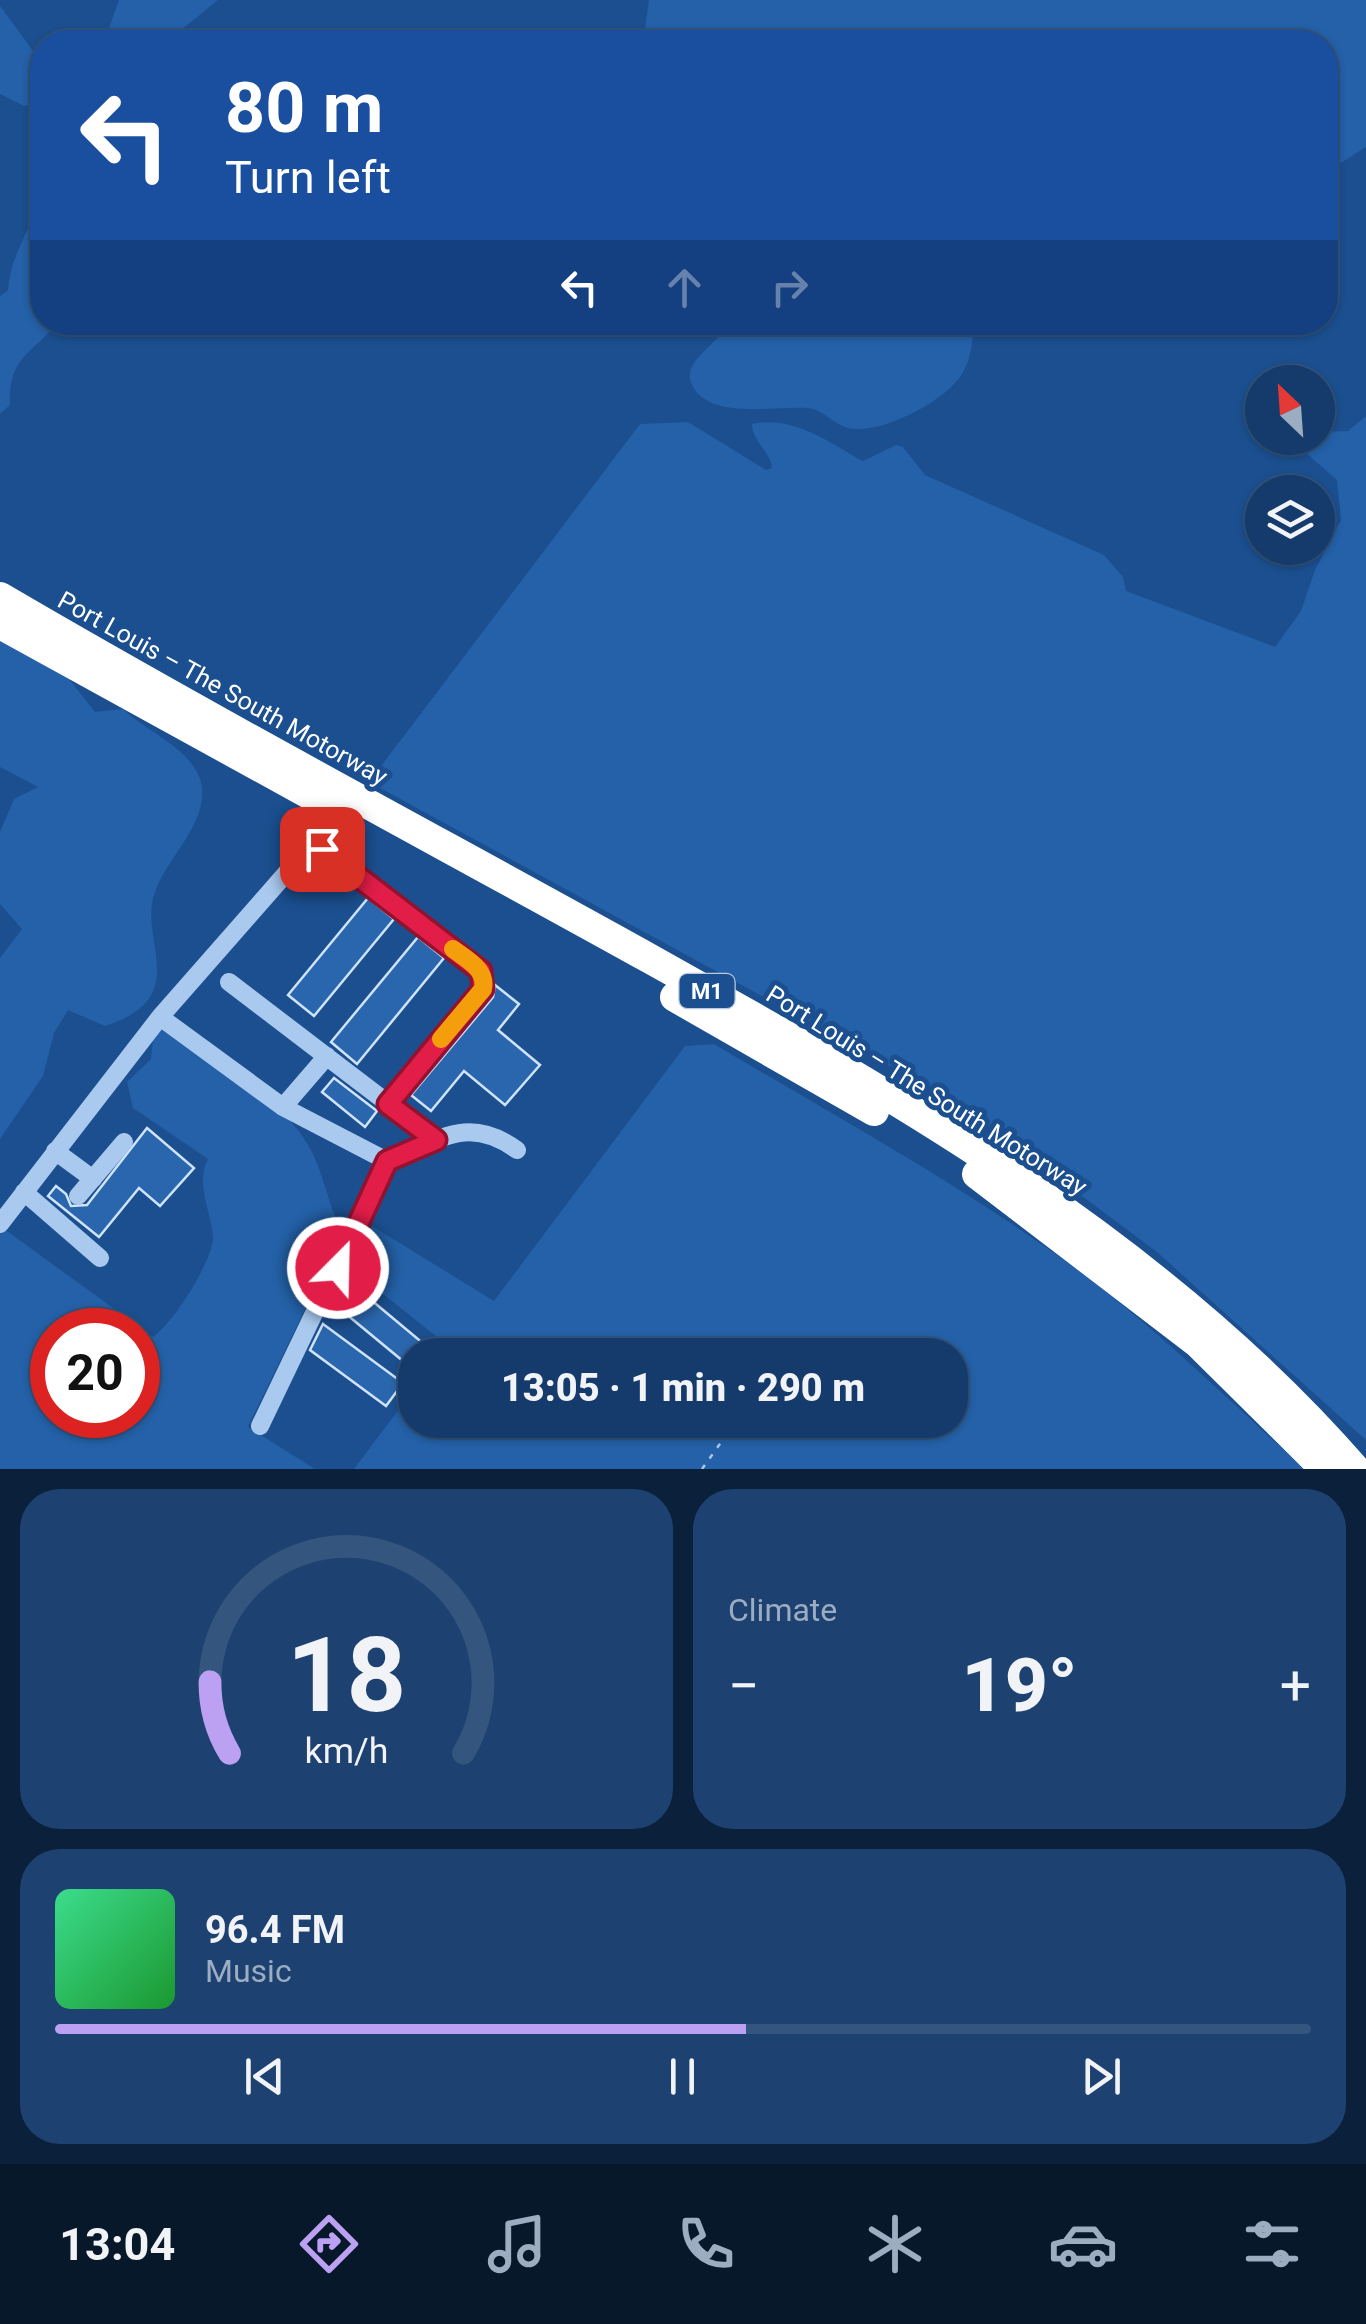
<!DOCTYPE html>
<meta charset="utf-8">
<style>
body{margin:0;font-family:Roboto,sans-serif;background:#1d4271;color:#f1f3f6;height:100vh;display:flex;flex-direction:column;font-size:38px;white-space:nowrap}
*{box-sizing:border-box;margin:0}
p{font-size:32px;color:#9dadc1}
.icon{flex:none;width:55px;height:55px;fill:none;stroke:currentColor;stroke-width:2;stroke-linecap:round;stroke-linejoin:round}
.map{position:relative;height:1469px;overflow:hidden}
.details{display:flex;flex-direction:column;gap:20px;padding:20px;background:#0b203b;flex:1}
.details>*{flex:none}
.banner{position:absolute;left:30px;top:30px;width:1308px;height:305px;border-radius:40px;box-shadow:0 2px 8px #0004,0 0 0 2px #33557e;background:#1a4fa0;color:#fff;overflow:hidden}
.needle{width:65px;rotate:335deg}
.buttons{position:absolute;left:1245px;top:365px;display:grid;gap:20px}
.buttons a{display:grid;place-items:center;width:90px;height:90px;border-radius:50%;background:#143b6b;box-shadow:0 2px 8px #0004,0 0 0 2px #33557e;font-size:50px}
.speed{position:absolute;left:30px;top:1308px;display:flex;gap:20px;font-size:50px;font-weight:700;text-align:center}
.speed>*{display:grid;place-content:center;width:130px;height:130px;border-radius:50%;background:#143b6b;box-shadow:0 2px 8px #0004,0 0 0 2px #33557e;line-height:1}
.speed .limit{border:15px solid #d22;background:#fff;color:#111}
.pin{position:absolute;display:grid;place-items:center;width:85px;height:85px;color:#fff;margin:-42px;border-radius:20px;box-shadow:0 5px 15px #0006}
.me{position:absolute;width:110px;margin:-55px;rotate:23deg;stroke-linejoin:round;filter:drop-shadow(0 0 8px #0008)}
.turn{display:flex;align-items:center;gap:35px;height:210px;padding:0 30px;font-size:45px}
.turn .icon{width:130px;height:130px;stroke-width:2.5}
.turn b{display:block;font-size:70px;line-height:85px}
.lanes{display:flex;align-items:center;height:95px;padding:0 30px;background:#0003;justify-content:center;gap:50px;direction:ltr}
.lanes .off{opacity:.35}
.big{font-size:75px;font-weight:800;line-height:1.1}
.details .widget{flex:1;display:flex;flex-direction:column;justify-content:center;gap:15px;min-width:0;padding:0 35px;border-radius:40px;background:#1d4271}
.details .dial{align-items:center;gap:0}
.dial svg{height:260px;overflow:visible;fill:none;stroke:#33557e;stroke-width:7;stroke-linecap:round;text-anchor:middle}
.dial text{fill:#f1f3f6;stroke:none}
.song{display:flex;align-items:center;gap:30px}
.cover{width:120px;height:120px;border-radius:15px;background:linear-gradient(135deg,hsl(150 70% 55%),hsl(130 70% 35%))}
.played{height:10px;border-radius:5px;background:linear-gradient(90deg,#bca0f2 55%,#33557e 55%)}
.keys{display:flex;justify-content:space-around;direction:ltr}
.heat{display:flex;justify-content:space-between;align-items:center;font-size:55px;direction:ltr}
.details .tiles{flex:1;display:grid;gap:20px;grid-template-columns:1fr 1fr}
.widget:last-child{grid-column:span 2}
.trip{position:absolute;left:398px;top:1338px;width:570px;height:100px;border-radius:40px;background:#143b6b;box-shadow:0 2px 8px #0004,0 0 0 2px #33557e;font-weight:800;line-height:100px;text-align:center}
.tabs{display:flex;height:160px;justify-content:space-around;align-items:center;background:#08182b;color:#9dadc1}
.tabs .icon{width:70px;height:70px}
.tabs .active{color:#bca0f2}
.tabs b{font-size:45px;color:#f1f3f6}
.map>svg:first-child{display:block}
.green{fill:#2461a8;fill-rule:evenodd}
.building{fill:#2a66ad;stroke:#cfe3fa;stroke-width:2.5}
.lines{fill:none;stroke-linecap:round;stroke-linejoin:round}
.path{stroke:#a9c9ee;stroke-width:2.5;stroke-dasharray:5 8;stroke-linecap:butt}
.minor{stroke:#a9c9ee;stroke-width:18}
.highway{stroke:#fff;stroke-width:30}
.route-casing{stroke:#92132f;stroke-width:25}
.route{stroke:#e11d48;stroke-width:18}
.slow{stroke:#f59e0b;stroke-width:18}
.labels{text-anchor:middle;stroke-width:10;stroke-linejoin:round;paint-order:stroke}
.shield{fill:#1b4f8f;stroke:#bbcadd;stroke-width:2.5}
.shield-label{font-size:22px;font-weight:bold;fill:#fff}
.street-label{font-size:25px;fill:#fff;stroke:#1b4f8f}
</style>
<div class="map">
<svg width="1366" height="1469" viewBox="0 0 1366 1469">
<rect width="100%" height="100%" fill="#1b4f8f"/>
<path class="green" d="M119,0h99l-38,31 -2,11h-74z
M649,0h717v147l-41,26v-131h-682z
M0,6l42,57 -5,40 -13,3 -24,-12z
M42,197v125l15,1c-26,32 -49,34 -47,82l-10,9v-118l8,-6c2,-33 22,-61 34,-93z
M727,323v-1l247,1c-2,18 -2,35 -12,51 -16,27 -83,62 -114,54 -15,-4 -25,-19 -41,-20 -32,-2 -99,12 -115,-23 -12,-25 29,-41 35,-62z
M1366,416v1024l-209,-188 -201,-150 -587,-320 271,-358 48,-2 78,48 6,-2c-2,-17 -20,-27 -20,-44 42,-9 76,18 111,37l33,-16 7,2 22,28 179,80 19,22 3,14 149,56 26,-36 14,-41 26,-50 -4,-40 -31,-27 1,-14 11,-1 2,-6 28,-1z
M0,635l69,44 26,33 28,-3c25,24 75,42 79,79 4,37 -35,70 -47,104 -18,47 40,105 -50,134l-37,-16 -14,23 -11,43 -43,63v-181l22,-29 -22,-25v-72l14,-33 24,-12 -38,-20z
M166,1023c44,32 114,74 142,122 16,26 21,66 35,86l-95,196 67,42h-315v-243l153,111c20,-14 60,-76 60,-100 -2,-26 -18,-54 -5,-78l-75,-51 -6,-26 24,-23 3,-27zM52,1330h86v85h-86z
M714,1044c121,72 248,141 361,224 82,61 154,132 229,201h-950l61,-81v32h535v-65h-510l7,-10 -94,-75 19,-44 122,75 191,-255z"/>
<path class="building" d="M368,898l26,21 -80,97 -26,-21z
M418,937l26,21 -87,106 -26,-22z
M495,985l24,19 -21,26 42,35 -35,40 -41,-34 -33,40 -20,-16 82,-98z
M334,1078l43,33 -12,16 -43,-35z
M147,1128l47,40 -34,38 -21,-18 -40,49 -51,-41 8,-10 10,8 5,12 16,-1z
M352,1284l85,71h-22v16l-81,-67z
M323,1324l80,59 -17,23 -76,-56z"/>
<g class="lines">
<path class="path" d="M702,1469l35,-49"/>
<path class="minor" d="M229,982l207,158
M160,1017l123,90 104,54
M283,1107l44,-51
M55,1151l38,28
M24,1192l76,66
M78,1196l46,-54
M0,1224l160,-207 136,-155c15,-11 21,-15 38,-6l147,115 2,18 -95,114
M260,1426l127,-265c52,-20 80,-47 130,-11"/>
<path class="highway" d="M0,597c215,126 436,243 654,364 252,141 509,287 701,508
M0,624l329,181
M675,997l199,114
M977,1174l221,169 127,126"/>
</g>
<g class="lines">
<g class="route-casing">
<path id="route" d="M322,849l159,122 2,18 -95,115 48,36 -49,21 -49,107"/>
</g>
<use href="#route" class="route"/>
<path class="slow" d="M441,1039l42,-50c4,-20 -16,-29 -30,-40"/>
</g>
<g class="labels">
<rect class="shield" x="679.5" y="974" width="55" height="34" rx="8"/>
<g class="shield-label">
<text x="707" y="999">M1</text>
</g>
<g class="street-label">
<text transform="translate(223 688) rotate(29)" y="9">Port Louis – The South Motorway</text>
<text transform="translate(927 1090) rotate(32)" y="9">Port Louis – The South Motorway</text>
</g>
</g>
</svg>
<div class="buttons">
<a><svg class="needle" viewBox="-14 -14 28 28"><path d="M0-13l5 13h-10z" fill="#e53935"/><path d="M0 13l5-13h-10z" fill="#9dadc1"/></svg></a>
<a><svg class="icon" aria-label="layers" viewBox="0 0 24 24"><path d="M12 4l9 5-9 5-9-5zM3 14l9 5 9-5"/></svg></a>
</div>
<div class="speed"><div class="limit">20</div></div>
<div class="pin" style="left:322px;top:849px;background:#d93025"><svg class="icon" aria-label="arrive" viewBox="0 0 24 24"><path d="M6 21V4h12l-3 4 3 4H6"/></svg></div>
<svg class="me" style="left:338px;top:1268px" viewBox="-20 -20 40 40"><circle r="17" fill="#e11d48" stroke="#fff" stroke-width="3"/><path d="M0-11L8 9 0 5-8 9z" fill="#fff"/></svg>
<div class="trip">13:05 · 1 min · 290 m</div>
<div class="banner">
<div class="turn"><svg class="icon" aria-label="left" viewBox="0 0 24 24"><path d="M17 20v-9H6M10 6l-5 5 5 5"/></svg><div><b>80 m</b>Turn left</div></div>
<div class="lanes"><svg class="icon" aria-label="left" viewBox="0 0 24 24"><path d="M17 20v-9H6M10 6l-5 5 5 5"/></svg><svg class="icon off" aria-label="ahead" viewBox="0 0 24 24"><path d="M12 20V5M6 11l6-6 6 6"/></svg><svg class="icon off" aria-label="right" viewBox="0 0 24 24"><path d="M7 20v-9h11M14 6l5 5-5 5"/></svg></div>
</div>
</div>
<section class="details">
<div class="tiles">
<div class="widget dial"><svg viewBox="0 0 100 80">
<path d="M14 69A42 42 0 1 1 86 69"/>
<path d="M14 69A42 42 0 0 1 8 47" stroke="#bca0f2"/>
<text x="50" y="56" font-size="32" font-weight="700">18</text>
<text x="50" y="72" font-size="11">km/h</text>
</svg></div>
<div class="widget"><p>Climate</p>
<div class="heat"><a>−</a><b class="big">19°</b><a>+</a></div>
</div>
<div class="widget">
<div class="song"><i class="cover"></i><div><b>96.4 FM</b><p>Music</p></div></div>
<div class="played"></div>
<div class="keys"><svg class="icon" aria-label="previous" viewBox="0 0 24 24"><path d="M18 5L8 12l10 7zM5 5v14"/></svg><svg class="icon" aria-label="pause" viewBox="0 0 24 24"><path d="M8 5v14M16 5v14"/></svg><svg class="icon" aria-label="next" viewBox="0 0 24 24"><path d="M6 5l10 7-10 7zM19 5v14"/></svg></div>
</div>
</div>
</section>
<nav class="tabs">
<b>13:04</b>
<svg class="icon active" aria-label="directions" viewBox="0 0 24 24"><path d="M12 3l9 9-9 9-9-9zM9 14v-3h6M13 9l2 2-2 2"/></svg>
<svg class="icon" aria-label="music" viewBox="0 0 24 24"><path d="M9 18V5l10-2v13"/><circle cx="6" cy="18" r="3"/><circle cx="16" cy="16" r="3"/></svg>
<svg class="icon" aria-label="phone" viewBox="0 0 24 24"><path d="M5 4h4l2 5-3 2q2 4 5 5l2-3 5 2v4C11 20 4 13 5 4z"/></svg>
<svg class="icon" aria-label="climate" viewBox="0 0 24 24"><path d="M12 3v18M4 7l16 10M4 17L20 7"/></svg>
<svg class="icon" aria-label="car" viewBox="0 0 24 24"><path d="M5 17H2v-5l4-1 3-4h7l3 4 3 1v5h-3M9 17h6M6 11h13"/><circle cx="7" cy="17" r="2"/><circle cx="17" cy="17" r="2"/></svg>
<svg class="icon" aria-label="filters" viewBox="0 0 24 24"><path d="M4 7h16M4 17h16"/><circle cx="9" cy="7" r="2"/><circle cx="15" cy="17" r="2"/></svg>
</nav>
